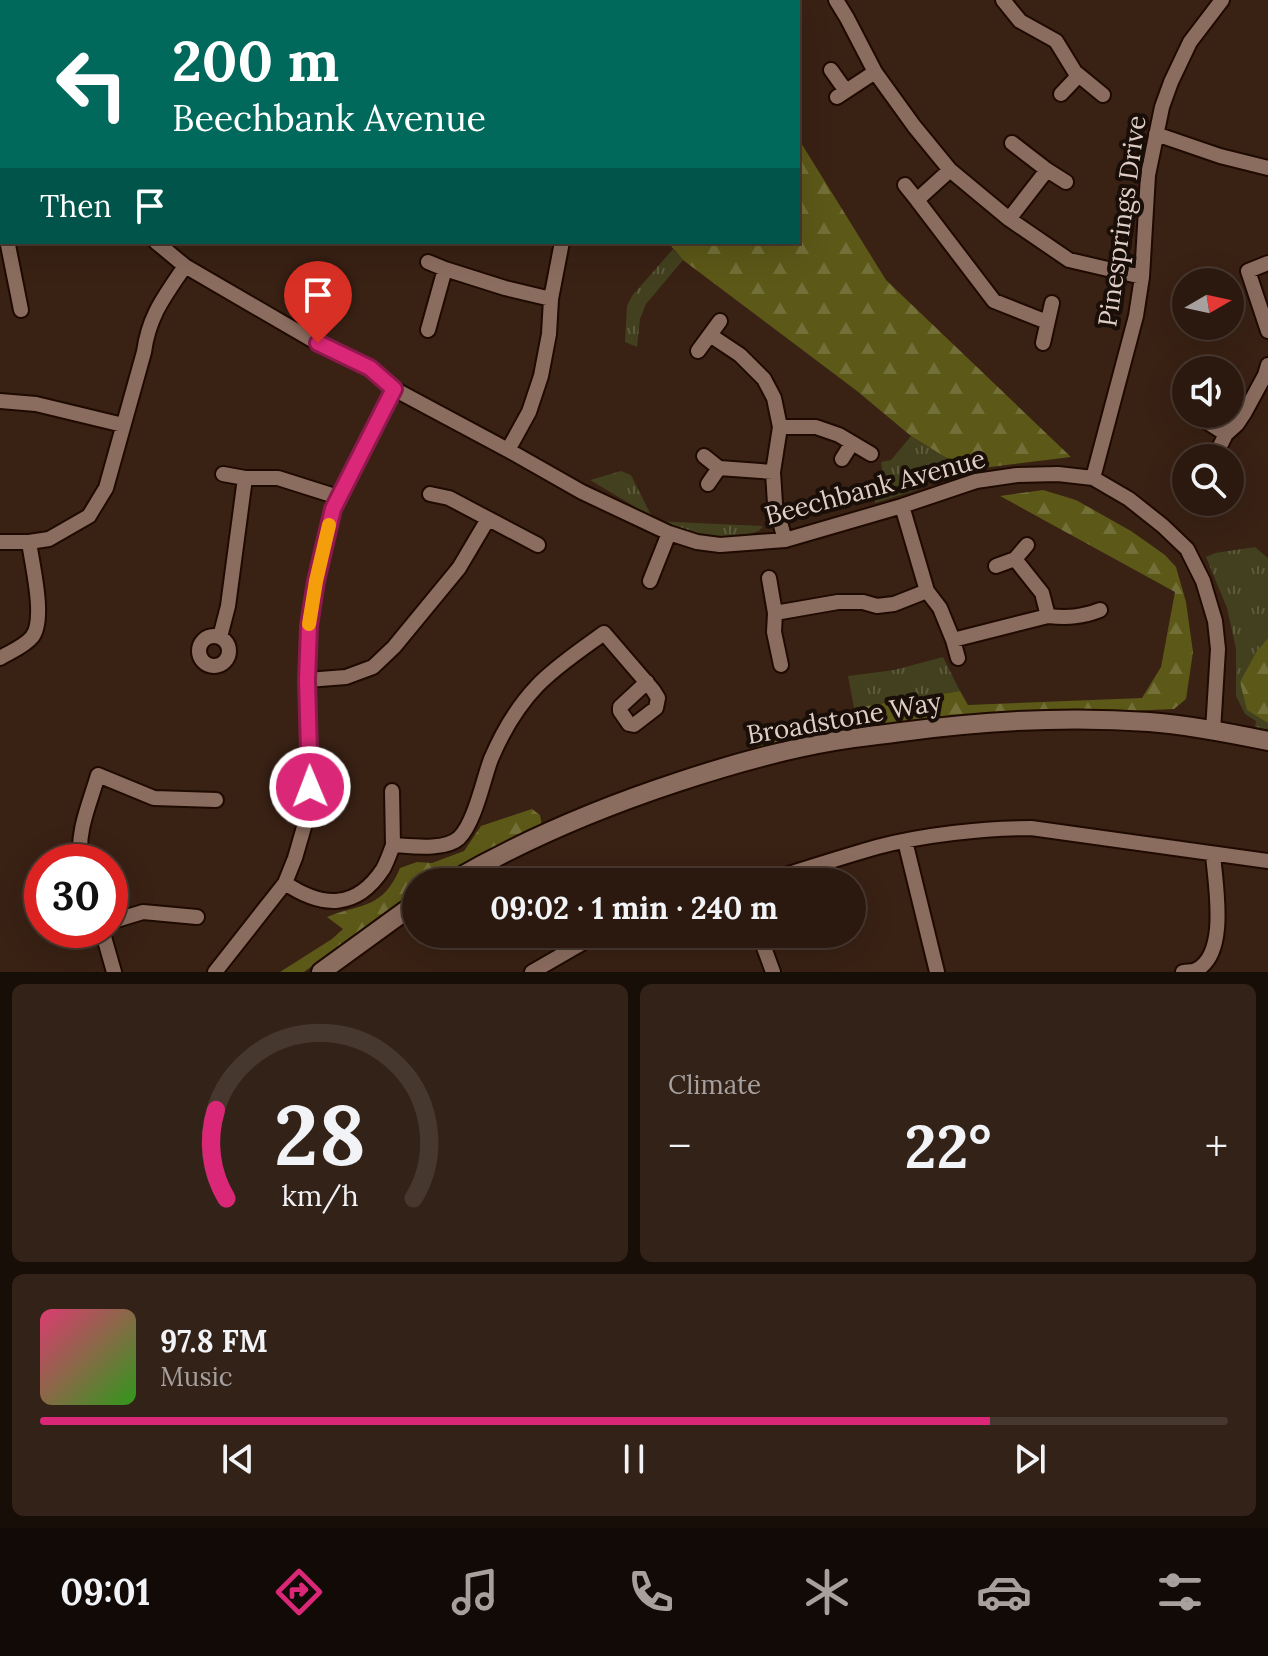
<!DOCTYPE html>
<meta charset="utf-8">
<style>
body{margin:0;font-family:Lora,serif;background:#332218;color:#f1f3f6;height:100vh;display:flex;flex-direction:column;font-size:30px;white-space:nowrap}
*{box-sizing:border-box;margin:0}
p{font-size:26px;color:#a6a09e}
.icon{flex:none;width:44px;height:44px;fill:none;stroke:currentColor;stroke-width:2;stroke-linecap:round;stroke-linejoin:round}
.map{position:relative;height:972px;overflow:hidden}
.panel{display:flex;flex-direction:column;gap:12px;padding:12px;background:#180e08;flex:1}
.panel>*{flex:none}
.guide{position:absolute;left:0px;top:0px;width:800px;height:244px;box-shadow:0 8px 32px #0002,0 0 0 2px #47382f;background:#00695c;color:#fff;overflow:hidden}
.needle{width:52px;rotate:81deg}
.tools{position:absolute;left:1172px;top:268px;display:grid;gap:16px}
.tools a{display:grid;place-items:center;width:72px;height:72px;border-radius:50%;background:#2b190f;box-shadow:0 8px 32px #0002,0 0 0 2px #47382f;font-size:40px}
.speed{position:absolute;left:24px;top:844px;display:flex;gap:16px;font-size:40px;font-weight:700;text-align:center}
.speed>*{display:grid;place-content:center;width:104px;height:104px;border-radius:50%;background:#2b190f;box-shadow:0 8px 32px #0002,0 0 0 2px #47382f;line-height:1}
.speed .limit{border:12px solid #d22;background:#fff;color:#111}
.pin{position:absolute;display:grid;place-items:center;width:68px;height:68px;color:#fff;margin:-82px -34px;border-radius:50% 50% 50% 0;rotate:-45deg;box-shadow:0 0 8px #0007}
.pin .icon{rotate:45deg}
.me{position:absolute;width:88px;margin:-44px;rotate:359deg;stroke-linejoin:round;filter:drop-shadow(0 0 6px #0008)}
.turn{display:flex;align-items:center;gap:28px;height:168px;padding:0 40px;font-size:36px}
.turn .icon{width:104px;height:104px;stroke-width:2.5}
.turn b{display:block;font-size:56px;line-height:68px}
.then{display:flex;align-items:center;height:76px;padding:0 40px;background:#0003;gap:16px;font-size:30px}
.big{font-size:60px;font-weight:700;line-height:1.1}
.panel .widget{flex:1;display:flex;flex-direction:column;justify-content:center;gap:12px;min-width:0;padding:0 28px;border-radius:12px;background:#332218}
.panel .dial{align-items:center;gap:0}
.dial svg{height:208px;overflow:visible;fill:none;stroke:#47382f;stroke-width:7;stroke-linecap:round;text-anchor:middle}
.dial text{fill:#f1f3f6;stroke:none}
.song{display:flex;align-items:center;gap:24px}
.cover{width:96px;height:96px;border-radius:12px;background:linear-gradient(135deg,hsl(340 70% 55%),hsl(110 70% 35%))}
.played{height:8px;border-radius:4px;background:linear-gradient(90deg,#db2777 80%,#47382f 80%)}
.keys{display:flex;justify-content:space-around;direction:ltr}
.heat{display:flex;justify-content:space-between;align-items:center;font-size:44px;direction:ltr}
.panel .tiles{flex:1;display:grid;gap:12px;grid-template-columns:1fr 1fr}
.widget:last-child{grid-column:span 2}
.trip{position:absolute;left:402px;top:868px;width:464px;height:80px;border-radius:40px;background:#2b190f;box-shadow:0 8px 32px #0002,0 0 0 2px #47382f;font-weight:700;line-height:80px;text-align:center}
.menu{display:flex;height:128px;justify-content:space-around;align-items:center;background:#110a06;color:#a6a09e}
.menu .icon{width:56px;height:56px}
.menu .active{color:#db2777}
.menu b{font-size:36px;color:#f1f3f6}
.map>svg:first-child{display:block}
.grass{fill:url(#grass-tufts)}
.forest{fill:url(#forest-firs)}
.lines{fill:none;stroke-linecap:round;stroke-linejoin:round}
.minor-casing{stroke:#1f0a01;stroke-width:18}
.tertiary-casing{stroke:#1f0a01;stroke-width:22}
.minor{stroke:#8b6d5f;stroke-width:14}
.tertiary{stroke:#8b6d5f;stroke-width:18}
.route-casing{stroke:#8e194d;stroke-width:20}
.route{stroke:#db2777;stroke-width:14}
.slow{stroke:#f59e0b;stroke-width:14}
.labels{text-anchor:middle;stroke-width:8;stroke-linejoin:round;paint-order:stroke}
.street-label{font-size:26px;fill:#dfcec6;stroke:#190e08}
</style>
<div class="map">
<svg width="1268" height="972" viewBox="0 0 1268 972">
<defs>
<pattern id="grass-tufts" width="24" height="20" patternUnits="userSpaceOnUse" patternTransform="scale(2)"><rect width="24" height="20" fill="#42401e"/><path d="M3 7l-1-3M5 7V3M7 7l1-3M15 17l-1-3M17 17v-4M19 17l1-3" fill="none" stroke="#5d5a3d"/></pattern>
<pattern id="forest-firs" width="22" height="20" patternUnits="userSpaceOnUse" patternTransform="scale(2)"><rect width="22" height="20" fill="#5c5818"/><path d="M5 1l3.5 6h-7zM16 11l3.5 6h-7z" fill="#736f38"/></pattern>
</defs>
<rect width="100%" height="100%" fill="#392114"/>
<path class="grass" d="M673,249l10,11 -37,44 -6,15 -3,28 -12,-5 2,-36 5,-10z
M911,436l55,34 -43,14 -7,6 -41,13 -2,-15 11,-2 -3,-24 10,-2z
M621,471l10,4 21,42 -62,-37z
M654,521l109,5 -4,5 -10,3 1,3 -14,1 -42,-3z
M1255,547l13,11v80l-11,13 -10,58 21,14v6l-13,-2 1,-6 -11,-7 -9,-18v-47l-9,-41 -21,-51 9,-4z
M943,657l17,34 -106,17 -6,-32 46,-6z"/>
<path class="forest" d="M798,138l88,142 185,177 -105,13 -55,-34 -54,-45 -174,-131 -15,-18h130z
M1043,490l33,10 55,31 34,24 11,12 10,35 7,50 -7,47 -12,10 -261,11 -155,29 -3,-5 102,-19 -3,-17 106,-17 8,14 174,-7 19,-31 14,-75 -175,-96z
M1268,638v85l-21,-13 -7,-28 17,-31z
M532,809l8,6 2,11 -106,56h-20v11l-17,9 -95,70h-24l52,-33 11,-10 -16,-12c35,-14 56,-8 73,-49l17,-6 15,1 32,-12 17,-25z"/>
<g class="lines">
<g class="minor-casing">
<path id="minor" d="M836,0l11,18 28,54 39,54 36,44 59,49 60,41 73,17
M1003,0l17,21 36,20 19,31 28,23
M0,51l2,2
M831,70l15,21
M1061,94l18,-19
M837,97l38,-25
M1156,134l64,22 48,12
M1012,143l35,27 19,12
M950,170l-33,30 77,101 53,21
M905,185l12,15
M1009,219l38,-49
M156,242l29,24 141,82 44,20 24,21 114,61 74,42 87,41 28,9 23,3 65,-5 117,-34 74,-25 41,-6 41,-1 35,4 36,21 34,27 24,23 16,32 12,40 3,28 -5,82
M8,245l13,65
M428,262l17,7
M1268,263l-20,8 20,60
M428,330l17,-61 60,19 46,11
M710,335l30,20 24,24 10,19 6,29 -7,45 2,32 10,36
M1043,343l9,-40
M698,351l22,-30
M0,401l36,3 87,21
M1204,420l22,14
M780,427h36l23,8 32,19
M508,450l21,-38 12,-36 8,-42 2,-35 11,-57
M704,456l15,12 54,4
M1214,458l12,-24 11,-10 8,-12 20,-37 3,-10
M842,459l10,-16
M223,474l22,4
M1093,478l43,-162 6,-39 6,-102 14,-68 9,-25 19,-40 32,-42
M708,484l11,-16
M430,494l19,4 89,47
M902,506l25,85 13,17 13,32 95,-24 -6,-23 -27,-34
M0,542h29l20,-3 40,-23 17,-28 38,-136c5,-37 21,-56 41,-86
M996,566l19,-7 12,-14
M769,578l6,35
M650,581l19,-48
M1048,616c20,2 34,1 52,-6
M199 651a15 15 0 1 1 30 0a15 15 0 1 1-30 0Z
M220,637l8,-31 17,-128h33l60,19
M953,640l5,18
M0,658c10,-6 25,-12 32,-21 14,-17 0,-73 -3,-95
M781,665l-7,-33 1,-19 63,-11h25l14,4 17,-2 33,-13
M307,680l39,-3 27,-10 21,-20 65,-79 29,-49
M392,791l1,54
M905,841l32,131
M81,862c-5,-30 9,-59 17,-87l56,23 62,2
M764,882c37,-12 75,-24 113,-35 45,-12 107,-19 154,-19l237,33
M285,883c37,25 71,27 98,-14 4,-7 7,-16 10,-24 17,1 52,6 66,-7 16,-16 24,-58 32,-79 11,-26 26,-52 46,-73 18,-19 45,-37 67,-53l49,57 5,8 -2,10 -22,17 -5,-1 -9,-13v-4l27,-25
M110,922l33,-10 54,5
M102,930l12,42
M759,934l14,38
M215,972l70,-89 10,-25 9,-31 6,-40 -3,-107 2,-54 7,-45 17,-72 61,-120
M532,972l66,-38
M1183,972c5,-1 9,0 13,-2 33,-16 19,-87 17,-116"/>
</g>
<g class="tertiary-casing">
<path id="tertiary" d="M451,882c72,-42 148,-74 227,-100 51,-17 104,-32 157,-41 22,-4 44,-6 66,-9 82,-11 165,-16 248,-10 40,3 80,11 119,19
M321,972l95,-69"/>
</g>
<use href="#minor" class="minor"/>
<use href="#tertiary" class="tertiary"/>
</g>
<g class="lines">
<g class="route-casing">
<path id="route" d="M310,787l-3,-107 2,-54 7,-45 17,-72 61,-120 -24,-21 -52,-25"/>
</g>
<use href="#route" class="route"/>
<path class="slow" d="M309,624l7,-43 13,-56"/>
</g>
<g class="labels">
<g class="street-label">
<text transform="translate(1122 221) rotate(-82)" y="9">Pinesprings Drive</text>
<text transform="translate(875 487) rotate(-15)" y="9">Beechbank Avenue</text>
<text transform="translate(844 718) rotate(-10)" y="9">Broadstone Way</text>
</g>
</g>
</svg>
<div class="tools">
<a><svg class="needle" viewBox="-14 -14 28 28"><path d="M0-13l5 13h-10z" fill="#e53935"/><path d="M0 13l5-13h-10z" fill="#a6a09e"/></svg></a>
<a><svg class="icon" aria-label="sound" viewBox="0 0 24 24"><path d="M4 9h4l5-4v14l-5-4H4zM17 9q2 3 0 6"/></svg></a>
<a><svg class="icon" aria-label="search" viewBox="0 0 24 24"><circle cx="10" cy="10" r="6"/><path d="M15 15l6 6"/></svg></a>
</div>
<div class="speed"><div class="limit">30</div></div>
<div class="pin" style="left:318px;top:343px;background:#d93025"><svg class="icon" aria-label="arrive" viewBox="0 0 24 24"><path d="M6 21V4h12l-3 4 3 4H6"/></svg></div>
<svg class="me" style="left:310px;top:787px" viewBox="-20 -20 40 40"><circle r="17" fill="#db2777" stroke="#fff" stroke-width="3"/><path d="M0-11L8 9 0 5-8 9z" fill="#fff"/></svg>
<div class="trip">09:02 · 1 min · 240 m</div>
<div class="guide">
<div class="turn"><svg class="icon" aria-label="left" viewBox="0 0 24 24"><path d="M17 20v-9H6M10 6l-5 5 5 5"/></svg><div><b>200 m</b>Beechbank Avenue</div></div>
<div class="then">Then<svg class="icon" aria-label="arrive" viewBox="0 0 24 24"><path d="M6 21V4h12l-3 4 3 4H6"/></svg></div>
</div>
</div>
<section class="panel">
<div class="tiles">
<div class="widget dial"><svg viewBox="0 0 100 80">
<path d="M14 69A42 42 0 1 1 86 69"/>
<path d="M14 69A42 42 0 0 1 10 35" stroke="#db2777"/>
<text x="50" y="56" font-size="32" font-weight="700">28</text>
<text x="50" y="72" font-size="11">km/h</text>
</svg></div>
<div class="widget"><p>Climate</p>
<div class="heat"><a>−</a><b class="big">22°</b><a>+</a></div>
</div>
<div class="widget">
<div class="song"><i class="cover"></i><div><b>97.8 FM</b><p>Music</p></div></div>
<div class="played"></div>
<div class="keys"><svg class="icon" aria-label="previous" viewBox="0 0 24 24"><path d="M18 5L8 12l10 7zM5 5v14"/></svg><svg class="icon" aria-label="pause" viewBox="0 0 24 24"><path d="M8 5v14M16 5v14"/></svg><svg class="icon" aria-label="next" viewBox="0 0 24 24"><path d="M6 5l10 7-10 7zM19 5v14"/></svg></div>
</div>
</div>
</section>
<nav class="menu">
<b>09:01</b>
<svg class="icon active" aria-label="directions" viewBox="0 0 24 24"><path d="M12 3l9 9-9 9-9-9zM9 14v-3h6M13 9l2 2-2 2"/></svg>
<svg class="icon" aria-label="music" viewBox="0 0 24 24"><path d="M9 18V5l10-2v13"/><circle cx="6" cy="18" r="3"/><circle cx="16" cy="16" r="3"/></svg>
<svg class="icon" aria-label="phone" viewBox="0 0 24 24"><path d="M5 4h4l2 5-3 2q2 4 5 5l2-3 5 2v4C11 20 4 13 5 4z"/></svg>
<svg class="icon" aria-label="climate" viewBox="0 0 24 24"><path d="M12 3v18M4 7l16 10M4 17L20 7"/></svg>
<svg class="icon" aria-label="car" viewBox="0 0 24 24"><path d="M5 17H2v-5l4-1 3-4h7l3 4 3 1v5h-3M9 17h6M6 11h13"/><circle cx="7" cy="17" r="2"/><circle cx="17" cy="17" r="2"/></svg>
<svg class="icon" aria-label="filters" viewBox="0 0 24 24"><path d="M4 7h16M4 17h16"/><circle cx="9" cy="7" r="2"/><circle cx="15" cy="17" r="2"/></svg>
</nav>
